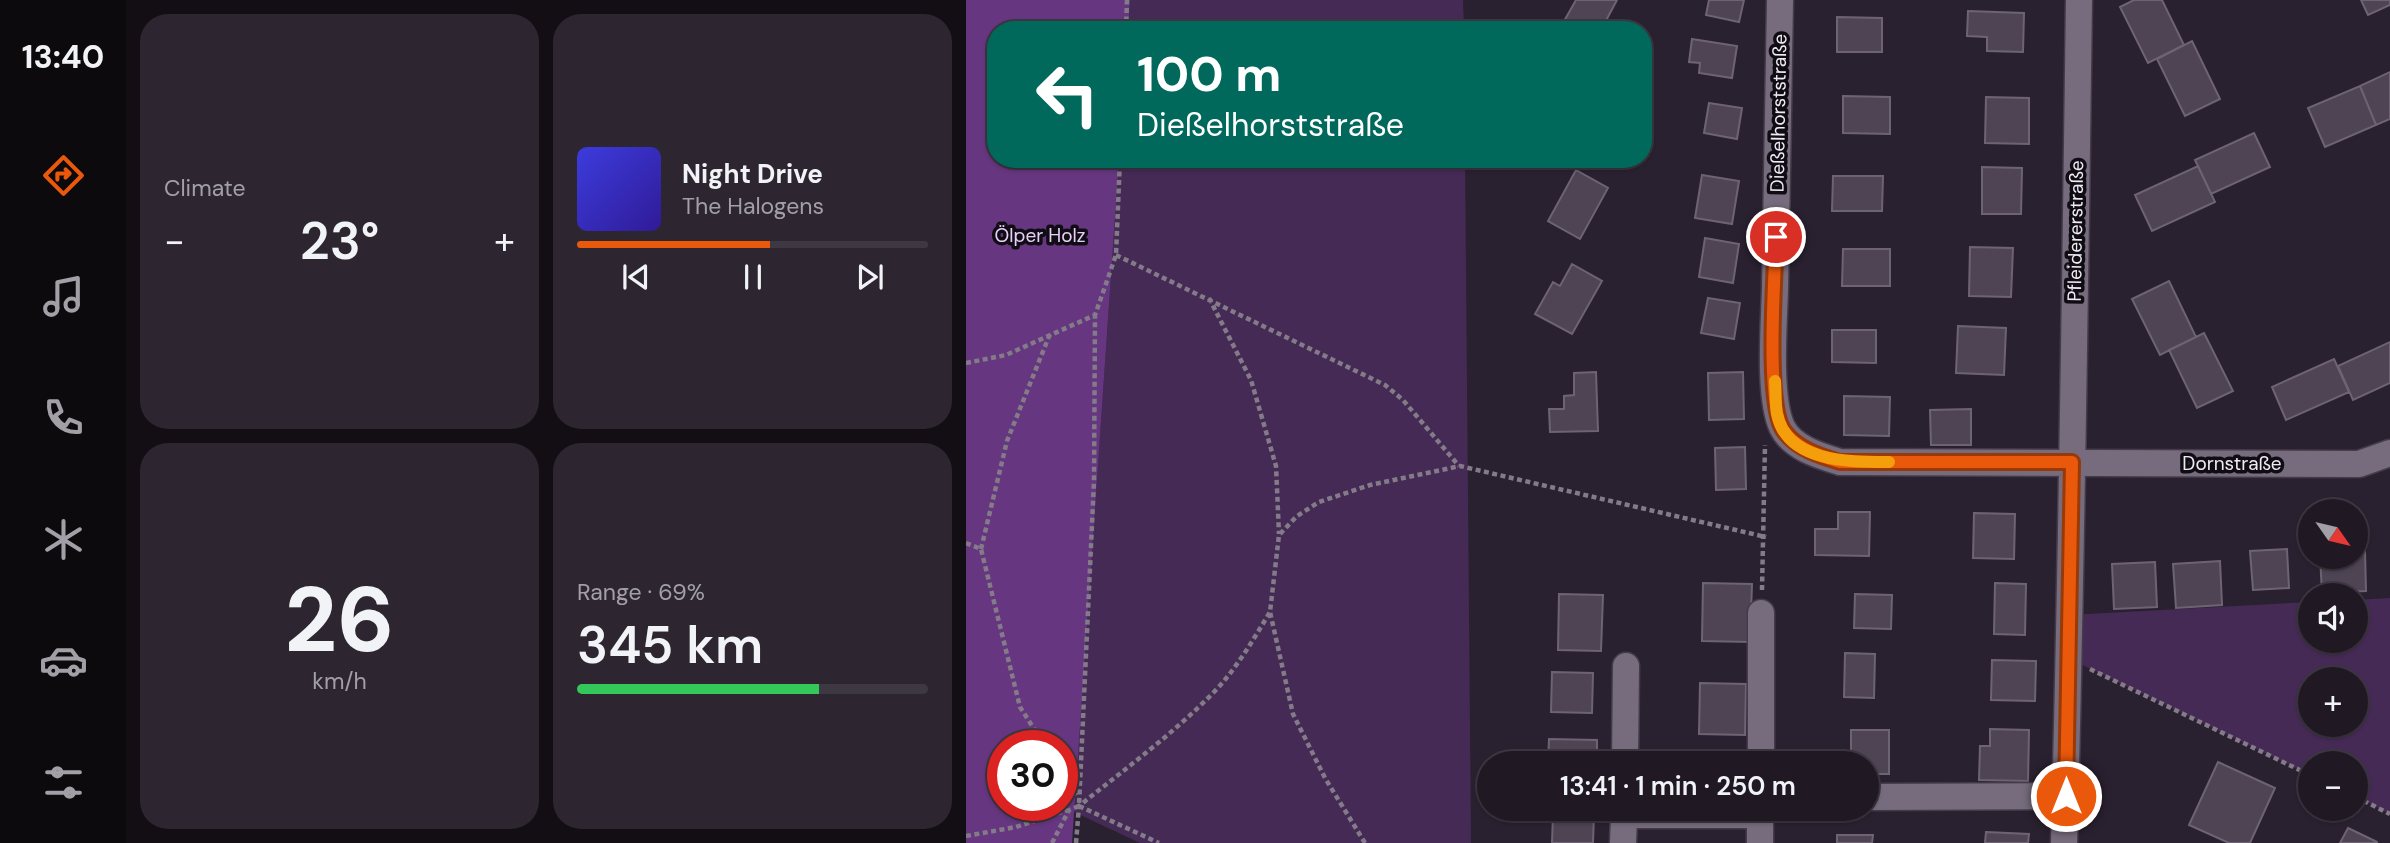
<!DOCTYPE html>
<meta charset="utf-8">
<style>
body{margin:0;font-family:"DM Sans",sans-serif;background:#2d2631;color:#f1f3f6;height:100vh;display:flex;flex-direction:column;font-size:26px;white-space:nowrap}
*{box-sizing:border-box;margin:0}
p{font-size:23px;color:#a2a0a6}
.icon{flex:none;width:38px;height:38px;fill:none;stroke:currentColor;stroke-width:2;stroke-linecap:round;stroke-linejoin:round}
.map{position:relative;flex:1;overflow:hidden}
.sheet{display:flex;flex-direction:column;gap:14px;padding:14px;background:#120e14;width:840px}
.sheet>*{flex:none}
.banner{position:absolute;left:21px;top:21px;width:665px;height:147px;border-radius:28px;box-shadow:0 2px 5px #0004,0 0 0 2px #3d3841;background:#00695c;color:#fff;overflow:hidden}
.needle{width:46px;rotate:124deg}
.buttons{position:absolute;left:1332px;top:499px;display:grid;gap:14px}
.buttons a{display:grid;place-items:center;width:70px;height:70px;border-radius:50%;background:#201924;box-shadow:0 2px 5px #0004,0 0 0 2px #3d3841;font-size:35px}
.speed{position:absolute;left:21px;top:730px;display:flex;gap:14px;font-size:35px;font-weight:700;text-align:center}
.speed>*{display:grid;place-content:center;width:91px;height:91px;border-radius:50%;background:#201924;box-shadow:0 2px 5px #0004,0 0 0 2px #3d3841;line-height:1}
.speed .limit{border:10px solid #d22;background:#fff;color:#111}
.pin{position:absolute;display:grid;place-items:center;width:60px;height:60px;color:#fff;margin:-30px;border:4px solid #fff;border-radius:50%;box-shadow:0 2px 7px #0007}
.me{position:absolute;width:77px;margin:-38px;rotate:0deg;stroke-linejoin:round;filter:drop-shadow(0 0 5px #0008)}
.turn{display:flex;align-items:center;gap:24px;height:147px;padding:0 35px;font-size:32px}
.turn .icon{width:91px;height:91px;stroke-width:2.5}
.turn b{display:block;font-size:49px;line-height:60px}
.big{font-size:52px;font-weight:600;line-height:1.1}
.sheet .tile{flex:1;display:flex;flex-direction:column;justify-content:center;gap:10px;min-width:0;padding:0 24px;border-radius:28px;background:#2d2631}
.sheet .dial{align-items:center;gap:0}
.dial b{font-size:91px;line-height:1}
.song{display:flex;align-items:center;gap:21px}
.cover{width:84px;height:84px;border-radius:10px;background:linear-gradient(135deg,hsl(240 70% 55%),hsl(250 70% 35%))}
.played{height:7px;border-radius:4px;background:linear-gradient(90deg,#ea580c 55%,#3d3841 55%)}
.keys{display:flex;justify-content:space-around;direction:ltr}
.heat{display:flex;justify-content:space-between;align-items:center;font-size:38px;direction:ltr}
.charge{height:10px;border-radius:5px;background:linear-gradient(90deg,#34c759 69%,#3d3841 0)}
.sheet .tiles{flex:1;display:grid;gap:14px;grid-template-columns:repeat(2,1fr)}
.trip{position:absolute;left:511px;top:751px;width:402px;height:70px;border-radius:35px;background:#201924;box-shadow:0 2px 5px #0004,0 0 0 2px #3d3841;font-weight:600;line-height:70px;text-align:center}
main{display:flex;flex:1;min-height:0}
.dock{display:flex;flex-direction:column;width:126px;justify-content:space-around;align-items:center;background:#0d0a0e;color:#a2a0a6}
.dock .icon{width:49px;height:49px}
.dock .current{color:#ea580c}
.dock b{font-size:32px;color:#f1f3f6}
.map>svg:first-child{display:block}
.green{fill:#462a56;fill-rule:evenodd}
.forest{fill:#663680;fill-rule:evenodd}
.building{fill:#4e4454;stroke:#6d6374;stroke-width:2}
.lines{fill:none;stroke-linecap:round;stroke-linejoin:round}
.street-casing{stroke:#443b48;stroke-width:29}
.path{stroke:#837c88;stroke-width:4.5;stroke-dasharray:5 3.5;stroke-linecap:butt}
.street{stroke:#766c7d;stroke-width:26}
.route-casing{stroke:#983908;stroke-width:18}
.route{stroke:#ea580c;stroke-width:12}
.slow{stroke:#f59e0b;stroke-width:12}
.labels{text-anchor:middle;stroke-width:7;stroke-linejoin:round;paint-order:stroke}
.street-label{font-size:19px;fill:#f0eaf4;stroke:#100c13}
.park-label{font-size:19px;fill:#e8cff8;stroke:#100c13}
</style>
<main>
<nav class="dock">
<b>13:40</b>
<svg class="icon current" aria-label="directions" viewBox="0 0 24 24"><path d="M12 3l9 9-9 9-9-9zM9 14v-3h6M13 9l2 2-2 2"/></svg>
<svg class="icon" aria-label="music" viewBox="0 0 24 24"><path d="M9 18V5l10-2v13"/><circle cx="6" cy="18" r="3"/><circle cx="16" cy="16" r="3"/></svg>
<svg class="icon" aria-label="phone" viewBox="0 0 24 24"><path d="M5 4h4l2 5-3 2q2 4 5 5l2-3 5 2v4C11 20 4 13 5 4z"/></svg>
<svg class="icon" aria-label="climate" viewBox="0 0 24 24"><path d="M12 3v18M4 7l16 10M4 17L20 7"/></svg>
<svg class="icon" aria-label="car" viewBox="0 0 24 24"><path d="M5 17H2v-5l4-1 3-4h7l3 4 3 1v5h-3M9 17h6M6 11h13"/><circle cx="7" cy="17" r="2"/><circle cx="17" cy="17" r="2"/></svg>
<svg class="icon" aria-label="filters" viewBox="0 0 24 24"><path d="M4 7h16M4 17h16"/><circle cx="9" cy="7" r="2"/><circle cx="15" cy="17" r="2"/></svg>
</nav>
<section class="sheet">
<div class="tiles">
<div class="tile"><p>Climate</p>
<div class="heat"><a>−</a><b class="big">23°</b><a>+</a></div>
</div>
<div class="tile">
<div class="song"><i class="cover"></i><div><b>Night Drive</b><p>The Halogens</p></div></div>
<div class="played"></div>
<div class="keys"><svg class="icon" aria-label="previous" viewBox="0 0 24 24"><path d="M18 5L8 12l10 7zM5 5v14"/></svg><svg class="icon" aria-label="pause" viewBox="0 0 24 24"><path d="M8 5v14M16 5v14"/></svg><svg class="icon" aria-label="next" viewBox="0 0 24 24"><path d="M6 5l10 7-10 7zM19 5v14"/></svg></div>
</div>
<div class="tile dial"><b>26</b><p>km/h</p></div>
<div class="tile"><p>Range · 69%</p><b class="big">345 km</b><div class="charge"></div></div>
</div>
</section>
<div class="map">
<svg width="1424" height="843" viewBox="0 0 1424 843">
<rect width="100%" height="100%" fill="#2a2130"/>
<path class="green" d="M164,0h333l1,30h-336z
M153,159h346l6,684h-331l-66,-31z
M1424,598v216l-34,-17v-34h-46v12l-244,-118 3,-42 241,-13v38h46v-40zM1344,679h46v45h-46z"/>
<path class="forest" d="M0,0h164l-2,30h-132v129h123l-47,684h-106zM37,746h59v59h-59z"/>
<path class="building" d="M610,0h41l-16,30h-42z
M743,0h35l-5,22 -33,-7z
M1168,0h28l22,45 -36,18 -28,-56z
M1395,0h29v5l-22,10z
M1002,11l56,2 -1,39 -36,-1v-14l-20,-1z
M871,17l45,1v34h-45z
M726,39l45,7 -5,32 -33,-5 1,-10 -11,-1z
M1226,41l28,58 -35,17 -28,-57z
M1424,72v47l-14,6 -16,-39z
M1394,86l16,39 -51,22 -17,-39z
M877,96l47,1v37l-47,-1z
M1020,97l43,1v46l-44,-1z
M743,103l33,5 -5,31 -33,-6z
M1288,133l16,34 -59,27 -16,-34z
M1232,166l17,36 -63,29 -17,-36z
M1016,167l40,1 -1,46h-39z
M610,170l32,18 -28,51 -32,-18z
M736,175l37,6 -7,43 -37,-6z
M867,176h50l-1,35h-50z
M739,238l34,6 -6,39 -34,-6z
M1004,247l43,1 -2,49 -42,-1z
M877,249h47v37h-48z
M606,264l30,17 -30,53 -37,-20 18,-32 7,4z
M1203,281l27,56 -36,18 -28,-56z
M742,298l32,5 -6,36 -33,-6z
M992,326l48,2 -2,47 -48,-2z
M866,330h44v33l-44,-1z
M1238,333l29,58 -36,17 -28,-58z
M1424,342v41l-37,17 -15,-34z
M1368,359l15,33 -63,28 -14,-33z
M630,372l2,59 -48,1 -1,-23h15v-13l10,-1v-22z
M777,372l1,47 -35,1 -1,-47z
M878,396l46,1 -1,39 -45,-1z
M1005,409v36h-40l-1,-35z
M779,447l1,42 -30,1 -1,-42z
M872,512h32l-1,44 -54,-1v-26h23z
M1008,513l41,1 -1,45 -41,-1z
M1321,549l2,39 -36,2 -3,-39z
M1399,551l1,40 -44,2 -2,-37h36v-4z
M1254,561l2,44 -46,3 -3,-44z
M1189,562l2,45 -43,2 -2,-45z
M737,583l49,1 -2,58 -48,-1z
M1029,583l31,1 -1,51 -31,-1z
M593,594l44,1 -2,56 -43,-1z
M889,594l37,1 -1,34 -37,-1z
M879,653l30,1 -1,44 -30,-1z
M1026,660l44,1 -1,40 -44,-1z
M586,672l41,1 -1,40 -41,-1z
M734,683l46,1 -1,51 -46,-1z
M1024,729l39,1 -1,51 -49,-1 1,-34h10z
M885,730h38v44h-22v-11h-16z
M583,739l48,1v23h-49z
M1252,762l57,26 -25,55h-21l-40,-18z
M587,813l41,1 -1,29h-41z
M1382,828l29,14v1h-37z
M1020,832l43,2 -1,9h-43z
M871,835h36l-1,8h-35z"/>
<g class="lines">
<g class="street-casing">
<path id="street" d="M814,0c-2,96 -3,193 -5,289 -1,35 -7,108 7,138 10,21 38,29 58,35l519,2 31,-11
M659,763l1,-97
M795,763v-150
M901,797l199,-1
M658,808v7h136l5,-7
M657,843l1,-28
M794,843v-28
M1098,843c8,-281 11,-562 15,-843"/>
</g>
<path class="path" d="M160,30l1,-30
M150,255l269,130 18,15 56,66
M243,298l42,82 25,86 3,68
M0,363l40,-8 89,-40 21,-60 4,-96
M0,543l15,6 39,158 25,39
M15,549l26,-108 43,-107
M796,590l3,-145
M1124,669l220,106
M96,772l15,23
M1390,797l34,17
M113,806l80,37
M0,836l50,-9 52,-17
M86,843l17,-33 10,-4 15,-325 1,-166
M110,843l3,-37c46,-37 94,-72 135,-114 23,-24 39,-52 56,-80
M399,843l-40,-65 -32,-64 -23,-102 9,-77 18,-19 22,-14 51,-17 90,-19 306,71"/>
<use href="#street" class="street"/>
</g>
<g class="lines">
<g class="route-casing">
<path id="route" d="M810,237c-1,37 -11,169 8,194 13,18 36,25 56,31h232l-6,334"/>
</g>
<use href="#route" class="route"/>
<path class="slow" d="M809,381c1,11 0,23 2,33 10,49 74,48 112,48"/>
</g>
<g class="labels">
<g class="street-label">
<text transform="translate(812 113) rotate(-89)" y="7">Dießelhorststraße</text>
<text transform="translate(1109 231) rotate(-89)" y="7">Pfleidererstraße</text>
<text x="1266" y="470">Dornstraße</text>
</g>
<g class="park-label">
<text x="74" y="242">Ölper Holz</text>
</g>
</g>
</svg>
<div class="buttons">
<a><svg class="needle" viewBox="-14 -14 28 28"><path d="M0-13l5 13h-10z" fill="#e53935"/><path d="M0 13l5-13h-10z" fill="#a2a0a6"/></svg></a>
<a><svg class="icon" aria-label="sound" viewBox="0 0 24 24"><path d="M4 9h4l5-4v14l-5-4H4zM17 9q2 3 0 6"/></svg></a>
<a>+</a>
<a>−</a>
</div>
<div class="speed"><div class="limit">30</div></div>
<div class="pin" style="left:810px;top:237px;background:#d93025"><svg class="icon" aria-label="arrive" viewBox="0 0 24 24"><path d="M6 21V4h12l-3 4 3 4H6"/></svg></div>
<svg class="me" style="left:1100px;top:796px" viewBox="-20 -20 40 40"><circle r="17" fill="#ea580c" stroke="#fff" stroke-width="3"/><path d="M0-11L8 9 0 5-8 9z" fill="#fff"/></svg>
<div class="trip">13:41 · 1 min · 250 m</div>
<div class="banner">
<div class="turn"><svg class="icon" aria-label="left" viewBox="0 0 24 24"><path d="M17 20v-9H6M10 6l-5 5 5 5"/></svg><div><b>100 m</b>Dießelhorststraße</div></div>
</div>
</div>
</main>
